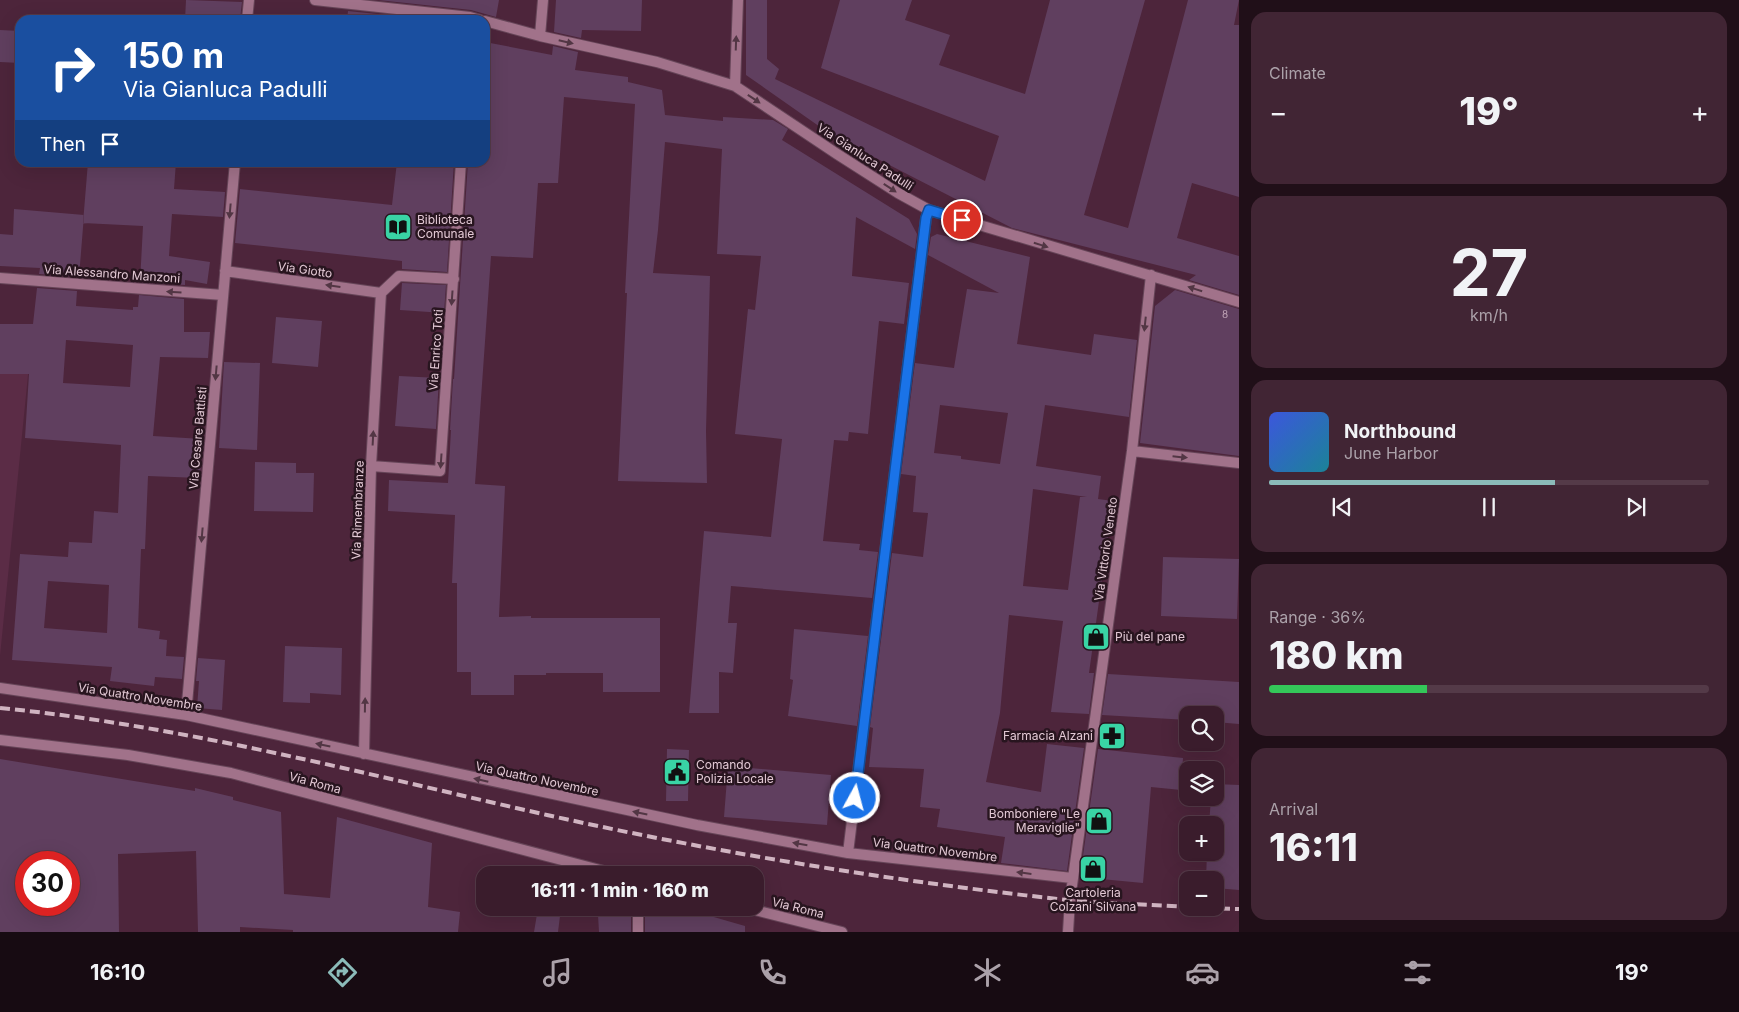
<!DOCTYPE html>
<meta charset="utf-8">
<style>
body{margin:0;font-family:Inter,sans-serif;background:#412534;color:#f1f3f6;height:100vh;display:flex;flex-direction:column;font-size:19px;white-space:nowrap}
*{box-sizing:border-box;margin:0}
p{font-size:16px;color:#aba1a9}
.icon{flex:none;width:28px;height:28px;fill:none;stroke:currentColor;stroke-width:2;stroke-linecap:round;stroke-linejoin:round}
.map{position:relative;flex:1;overflow:hidden}
.details{display:flex;flex-direction:column;gap:12px;padding:12px;background:#200f18;width:500px}
.details>*{flex:none}
.hud{position:absolute;left:15px;top:15px;width:475px;height:152px;border-radius:15px;box-shadow:0 5px 20px #0002,0 0 0 1px #543a48;background:#1a4fa0;color:#fff;overflow:hidden}
.tools{position:absolute;left:1179px;top:706px;display:grid;gap:10px}
.tools a{display:grid;place-items:center;width:45px;height:45px;border-radius:10px;background:#3a1c2c;box-shadow:0 5px 20px #0002,0 0 0 1px #543a48;font-size:25px}
.speed{position:absolute;left:15px;top:851px;display:flex;gap:10px;font-size:25px;font-weight:700;text-align:center}
.speed>*{display:grid;place-content:center;width:65px;height:65px;border-radius:50%;background:#3a1c2c;box-shadow:0 5px 20px #0002,0 0 0 1px #543a48;line-height:1}
.speed .limit{border:8px solid #d22;background:#fff;color:#111}
.pin{position:absolute;display:grid;place-items:center;width:42px;height:42px;color:#fff;margin:-21px;border:2px solid #fff;border-radius:50%;box-shadow:0 1px 5px #0007}
.me{position:absolute;width:55px;margin:-28px;rotate:7deg;stroke-linejoin:round;filter:drop-shadow(0 0 4px #0008)}
.turn{display:flex;align-items:center;gap:18px;height:105px;padding:0 25px;font-size:22px}
.turn .icon{width:65px;height:65px;stroke-width:2.5}
.turn b{display:block;font-size:35px;line-height:42px}
.then{display:flex;align-items:center;height:48px;padding:0 25px;background:#0003;gap:10px;font-size:19px}
.big{font-size:38px;font-weight:800;line-height:1.1}
.details .tile{flex:1;display:flex;flex-direction:column;justify-content:center;gap:8px;min-width:0;padding:0 18px;border-radius:15px;background:#412534}
.details .dial{align-items:center;gap:0}
.dial b{font-size:65px;line-height:1}
.song{display:flex;align-items:center;gap:15px}
.cover{width:60px;height:60px;border-radius:8px;background:linear-gradient(135deg,hsl(230 70% 55%),hsl(190 70% 35%))}
.played{height:5px;border-radius:2px;background:linear-gradient(90deg,#8bbbb9 65%,#543a48 65%)}
.keys{display:flex;justify-content:space-around;direction:ltr}
.heat{display:flex;justify-content:space-between;align-items:center;font-size:28px;direction:ltr}
.charge{height:8px;border-radius:4px;background:linear-gradient(90deg,#34c759 36%,#543a48 0)}
.trip{position:absolute;left:476px;top:866px;width:288px;height:50px;border-radius:15px;background:#3a1c2c;box-shadow:0 5px 20px #0002,0 0 0 1px #543a48;font-weight:800;line-height:50px;text-align:center}
.tab-bar{display:flex;height:80px;justify-content:space-around;align-items:center;background:#170b12;color:#aba1a9}
.tab-bar .icon{width:35px;height:35px}
.tab-bar .active{color:#8bbbb9}
.tab-bar b{font-size:22px;color:#f1f3f6}
main{display:flex;flex:1;min-height:0}
.map>svg:first-child{display:block}
.built{fill:#5b2c46}
.building{fill:#603f5f;fill-rule:evenodd}
.lines{fill:none;stroke-linecap:round;stroke-linejoin:round}
.minor-casing{stroke:#664558;stroke-width:12}
.tertiary-casing{stroke:#664558;stroke-width:12}
.minor{stroke:#a1728a;stroke-width:10}
.tertiary{stroke:#a1728a;stroke-width:10}
.rail{stroke:#d0b4c1;stroke-width:4;stroke-dasharray:10 5;stroke-linecap:butt}
.oneway{fill:#523644}
.route-casing{stroke:#114b97;stroke-width:12}
.route{stroke:#1a73e8;stroke-width:9}
.labels{text-anchor:middle;stroke-width:5;stroke-linejoin:round;paint-order:stroke}
.number-label{font-size:10px;fill:#c2a6b8}
.street-label{font-size:12px;fill:#e3c9d5;stroke:#28151f}
.poi-label{font-size:12px;fill:#e3c9d5;stroke:#28151f;text-anchor:start}
</style>
<main>
<div class="map">
<svg width="1239" height="932" viewBox="0 0 1239 932">
<rect width="100%" height="100%" fill="#4d253b"/>
<path class="built" d="M0,324l33,1 -33,331z"/>
<path class="building" d="M186,0l56,2 -2,18h-55z
M378,0h121l-3,17 -25,-7z
M556,0h86l-1,31 -59,-1 -1,8 -27,-6z
M746,0h21v59l12,10 -4,10 210,102 14,-45 -178,-68 19,-68h72l-7,20 45,15 -11,30 86,29 25,-94h95l-61,215 44,13 60,-228h51l-5,25h5v172l-47,-14 -15,55 62,18v39l-50,-15 7,-5 -184,-47 -179,-92 -87,-61z
M348,11l86,9h-87z
M0,30l20,1v32l-20,-1z
M485,42l67,13 1,-9 25,6 -3,18 53,7v5l34,8 3,25 58,6v-4l50,3 15,9 -6,11 127,79 8,15 -2,15 -59,-32 -4,59 57,7 -5,41 -25,-3 -11,113 -19,-2 -1,9 -14,-1 -11,101 37,3 -1,6 19,2 -6,46 -141,-12 -3,37h9l-4,50 -14,-1v41h-30l15,-182 67,6 11,-98 -47,-5 13,-125 7,1 6,-54 -44,-2 5,-105 -57,-7 -7,88 -5,43 57,3 -4,155 1,52 -89,-2 9,-188h-2l10,-189 -71,-7 -6,86h-20l-5,75 -42,-2 -16,228 30,2 -6,131 32,-1v2h129v74h-57v-19h-57v2h-32v20h-43v-23h-14v-89h-5l3,-68 -67,-4 1,-31 59,3 3,-53h-1l3,-51h1l14,-217h17z
M88,162h88l-2,27 51,3 -2,25 -51,-3 -3,42 41,6 -3,22 -22,-4v5l-45,-3 3,-56 -60,-3z
M397,162h57l-7,110 -45,-3v-8l-167,-18 5,-54 152,16z
M14,209l70,6 -5,62 -40,-3 1,-6 -40,-2v-32l13,1z
M937,234l93,23 -13,87 74,11 3,-21 43,6 -8,77 -84,-12 -9,61 65,10 -3,23 15,2 -24,172h5l-5,41 -38,-2 12,-91 -54,-6 -9,98 -14,69 55,10 6,-48 37,4 -17,123 -66,-8 4,-26 -68,-10 3,-18 -20,-2 4,-38 -55,-2 4,-39 -3,-1 22,-174 31,4 5,-44 -15,-1 3,-36 -15,-2 14,-111 39,5 13,-79 32,4 -71,-38 3,-18zM940,405l68,8 -8,51 -39,-5v-3l-27,-3zM1033,489l54,8h-7l-12,93 -45,-4z
M402,283l44,2 -2,28 -44,-3z
M37,288l40,3 -1,15 57,4v-3h5l1,-12 45,4v33h26l-2,26 -48,-1 -7,79 49,3 -2,39 -52,-2 -3,73h-4l-3,79 22,3 -1,8 8,1 -1,16 18,1 -2,22 -27,-2 -1,9 -44,-5 2,-14 -100,-7 8,-106 48,3 1,-15 23,1 2,-32 24,2 3,-68 -96,-7 4,-64h-29v-50h33zM66,340l67,5 -3,42 -67,-4zM48,581l61,4 -2,48 -63,-5z
M1175,290l64,19v147l-99,-13 15,-137z
M276,317l46,4 -4,46 -46,-4z
M224,362l36,1 -3,87 -38,-2z
M399,376l40,2 -3,51 -41,-3z
M255,462l41,1v10h18l-1,39 -59,-1z
M1163,557l76,2 -2,60 -76,-3z
M794,629l74,7 -11,90 -69,-10 5,-36 -3,-1z
M285,646l57,2 -1,47 -31,-2v10l-27,-1z
M198,658l27,2 -3,50 -25,-2 2,-27h-3z
M1108,674l131,8v42l-24,-2v-7h-27v5l-86,-5z
M667,749l22,1 -1,51h-22z
M1098,749l85,9 -2,32 -30,-3 -8,96 -63,-6z
M0,759l195,32v-3l38,9v3l48,12 3,82 46,4 7,-81 95,26 -4,64 32,5 -2,20h-165v-2l-53,-3v5h-42l-2,-81 -78,3 1,78h-119zM26,862h43v43h-43z
M728,766l103,9 -4,50 -103,-8z
M1215,784l24,1v105l-24,-2v-8h-9l1,-28h8v-27h-6l2,-27h4z
M538,908h23l-3,24h-24z
M572,908h59v24h-32l-1,-17z
M645,908h42l-1,1 59,17v6h-100z"/>
<g class="lines">
<g class="minor-casing">
<path id="minor" d="M315,0l155,17 10,3
M247,20l2,-20
M485,21l55,15 117,26 78,24 102,68 61,39 31,17 310,92
M540,36l3,-36
M735,86l3,-86
M225,271l156,22
M0,278l223,17
M1132,451l107,12
M371,466l69,5 21,-309
M0,688l186,27 511,110 151,28 224,25
M186,715l49,-553
M364,754l7,-288 10,-173 18,-17 55,3
M848,853l78,-635 3,-8
M638,932v-24
M1068,932l2,-32 62,-449 19,-176"/>
</g>
<g class="tertiary-casing">
<path id="tertiary" d="M0,740l128,15 103,18 388,102
M747,908l95,24"/>
</g>
<use href="#minor" class="minor"/>
<use href="#tertiary" class="tertiary"/>
<path class="rail" d="M0,708c185,18 365,66 547,107 171,38 345,66 520,85 40,4 80,4 121,7
M1205,908l34,1"/>
</g>
<defs><path id="oneway-solid" d="M-6-.8H1V-3.2L6.5 0L1 3.2V.8H-6Z" transform="scale(1.25)"/></defs>
<g class="oneway">
<use href="#oneway-solid" transform="translate(566 42) rotate(13)"/>
<use href="#oneway-solid" transform="translate(736 43) rotate(-88)"/>
<use href="#oneway-solid" transform="translate(754 99) rotate(34)"/>
<use href="#oneway-solid" transform="translate(890 188) rotate(33)"/>
<use href="#oneway-solid" transform="translate(230 211) rotate(95)"/>
<use href="#oneway-solid" transform="translate(1041 245) rotate(17)"/>
<use href="#oneway-solid" transform="translate(333 286) rotate(-172)"/>
<use href="#oneway-solid" transform="translate(1195 289) rotate(-163)"/>
<use href="#oneway-solid" transform="translate(174 292) rotate(-176)"/>
<use href="#oneway-solid" transform="translate(452 298) rotate(94)"/>
<use href="#oneway-solid" transform="translate(1145 324) rotate(96)"/>
<use href="#oneway-solid" transform="translate(216 373) rotate(95)"/>
<use href="#oneway-solid" transform="translate(373 438) rotate(-87)"/>
<use href="#oneway-solid" transform="translate(1180 457) rotate(6)"/>
<use href="#oneway-solid" transform="translate(441 461) rotate(94)"/>
<use href="#oneway-solid" transform="translate(202 535) rotate(95)"/>
<use href="#oneway-solid" transform="translate(365 705) rotate(-89)"/>
<use href="#oneway-solid" transform="translate(323 745) rotate(-168)"/>
<use href="#oneway-solid" transform="translate(481 780) rotate(-167)"/>
<use href="#oneway-solid" transform="translate(640 813) rotate(-168)"/>
<use href="#oneway-solid" transform="translate(800 844) rotate(-170)"/>
<use href="#oneway-solid" transform="translate(1024 873) rotate(-173)"/>
</g>
<g class="lines">
<g class="route-casing">
<path id="route" d="M855,798l71,-580 3,-8 33,10"/>
</g>
<use href="#route" class="route"/>
</g>
<defs>
<g id="library-square" transform="scale(1.4375)"><rect x="-9" y="-9" width="18" height="18" rx="4" fill="#39d4a5" stroke="#28151f"/><path d="M-6-4Q-3-5.5-.7-3.5V5Q-3 3-6 4ZM6-4Q3-5.5 .7-3.5V5Q3 3 6 4Z" fill="#111"/></g>
<g id="shop-square" transform="scale(1.4375)"><rect x="-9" y="-9" width="18" height="18" rx="4" fill="#39d4a5" stroke="#28151f"/><path d="M-5-2.5h2.3a2.7 3.5 0 0 1 5.4 0H5L5.5 6h-11ZM-1.5-2.5h3a1.5 2.3 0 0 0-3 0Z" fill="#111"/></g>
<g id="pharmacy-square" transform="scale(1.4375)"><rect x="-9" y="-9" width="18" height="18" rx="4" fill="#39d4a5" stroke="#28151f"/><path d="M-2-6h4v4h4v4h-4v4h-4v-4h-4v-4h4Z" fill="#111"/></g>
<g id="civic-square" transform="scale(1.4375)"><rect x="-9" y="-9" width="18" height="18" rx="4" fill="#39d4a5" stroke="#28151f"/><path d="M-.6-6.5H3V-4.5H.6V-3L4-1V1h2V6H-6V1h2V-1L-.6-3ZM-1.2 2.5V6h2.4V2.5Z" fill="#111"/></g>
</defs>
<g fill-rule="evenodd">
<use href="#library-square" x="398" y="227"/>
<use href="#shop-square" x="1096" y="637"/>
<use href="#pharmacy-square" x="1112" y="736"/>
<use href="#civic-square" x="677" y="772"/>
<use href="#shop-square" x="1099" y="821"/>
<use href="#shop-square" x="1093" y="869"/>
</g>
<g class="labels">
<g class="number-label">
<text x="1225" y="318">8</text>
</g>
<g class="street-label">
<text transform="translate(865 157) rotate(33)" y="4">Via Gianluca Padulli</text>
<text transform="translate(305 270) rotate(8)" y="4">Via Giotto</text>
<text transform="translate(112 274) rotate(4)" y="4">Via Alessandro Manzoni</text>
<text transform="translate(436 350) rotate(-86)" y="4">Via Enrico Toti</text>
<text transform="translate(198 438) rotate(-85)" y="4">Via Cesare Battisti</text>
<text transform="translate(358 510) rotate(-88)" y="4">Via Rimembranze</text>
<text transform="translate(1106 549) rotate(-82)" y="4">Via Vittorio Veneto</text>
<text transform="translate(140 697) rotate(9)" y="4">Via Quattro Novembre</text>
<text transform="translate(537 779) rotate(12)" y="4">Via Quattro Novembre</text>
<text transform="translate(315 783) rotate(15)" y="4">Via Roma</text>
<text transform="translate(935 850) rotate(7)" y="4">Via Quattro Novembre</text>
<text transform="translate(798 908) rotate(14)" y="4">Via Roma</text>
</g>
<g class="poi-label">
<text x="417" y="224">Biblioteca<tspan x="417" dy="14">Comunale</tspan></text>
<text x="1115" y="641">Più del pane</text>
<text x="1093" y="740" text-anchor="end">Farmacia Alzani</text>
<text x="696" y="769">Comando<tspan x="696" dy="14">Polizia Locale</tspan></text>
<text x="1080" y="818" text-anchor="end">Bomboniere "Le<tspan x="1080" dy="14">Meraviglie"</tspan></text>
<text x="1093" y="897" text-anchor="middle">Cartoleria<tspan x="1093" dy="14">Colzani Silvana</tspan></text>
</g>
</g>
</svg>
<div class="tools">
<a><svg class="icon" aria-label="search" viewBox="0 0 24 24"><circle cx="10" cy="10" r="6"/><path d="M15 15l6 6"/></svg></a>
<a><svg class="icon" aria-label="layers" viewBox="0 0 24 24"><path d="M12 4l9 5-9 5-9-5zM3 14l9 5 9-5"/></svg></a>
<a>+</a>
<a>−</a>
</div>
<div class="speed"><div class="limit">30</div></div>
<div class="pin" style="left:962px;top:220px;background:#d93025"><svg class="icon" aria-label="arrive" viewBox="0 0 24 24"><path d="M6 21V4h12l-3 4 3 4H6"/></svg></div>
<svg class="me" style="left:855px;top:798px" viewBox="-20 -20 40 40"><circle r="17" fill="#1a73e8" stroke="#fff" stroke-width="3"/><path d="M0-11L8 9 0 5-8 9z" fill="#fff"/></svg>
<div class="trip">16:11 · 1 min · 160 m</div>
<div class="hud">
<div class="turn"><svg class="icon" aria-label="right" viewBox="0 0 24 24"><path d="M7 20v-9h11M14 6l5 5-5 5"/></svg><div><b>150 m</b>Via Gianluca Padulli</div></div>
<div class="then">Then<svg class="icon" aria-label="arrive" viewBox="0 0 24 24"><path d="M6 21V4h12l-3 4 3 4H6"/></svg></div>
</div>
</div>
<section class="details">
<div class="tile"><p>Climate</p>
<div class="heat"><a>−</a><b class="big">19°</b><a>+</a></div>
</div>
<div class="tile dial"><b>27</b><p>km/h</p></div>
<div class="tile">
<div class="song"><i class="cover"></i><div><b>Northbound</b><p>June Harbor</p></div></div>
<div class="played"></div>
<div class="keys"><svg class="icon" aria-label="previous" viewBox="0 0 24 24"><path d="M18 5L8 12l10 7zM5 5v14"/></svg><svg class="icon" aria-label="pause" viewBox="0 0 24 24"><path d="M8 5v14M16 5v14"/></svg><svg class="icon" aria-label="next" viewBox="0 0 24 24"><path d="M6 5l10 7-10 7zM19 5v14"/></svg></div>
</div>
<div class="tile"><p>Range · 36%</p><b class="big">180 km</b><div class="charge"></div></div>
<div class="tile"><p>Arrival</p><b class="big">16:11</b></div>
</section>
</main>
<nav class="tab-bar">
<b>16:10</b>
<svg class="icon active" aria-label="directions" viewBox="0 0 24 24"><path d="M12 3l9 9-9 9-9-9zM9 14v-3h6M13 9l2 2-2 2"/></svg>
<svg class="icon" aria-label="music" viewBox="0 0 24 24"><path d="M9 18V5l10-2v13"/><circle cx="6" cy="18" r="3"/><circle cx="16" cy="16" r="3"/></svg>
<svg class="icon" aria-label="phone" viewBox="0 0 24 24"><path d="M5 4h4l2 5-3 2q2 4 5 5l2-3 5 2v4C11 20 4 13 5 4z"/></svg>
<svg class="icon" aria-label="climate" viewBox="0 0 24 24"><path d="M12 3v18M4 7l16 10M4 17L20 7"/></svg>
<svg class="icon" aria-label="car" viewBox="0 0 24 24"><path d="M5 17H2v-5l4-1 3-4h7l3 4 3 1v5h-3M9 17h6M6 11h13"/><circle cx="7" cy="17" r="2"/><circle cx="17" cy="17" r="2"/></svg>
<svg class="icon" aria-label="filters" viewBox="0 0 24 24"><path d="M4 7h16M4 17h16"/><circle cx="9" cy="7" r="2"/><circle cx="15" cy="17" r="2"/></svg>
<b>19°</b>
</nav>
